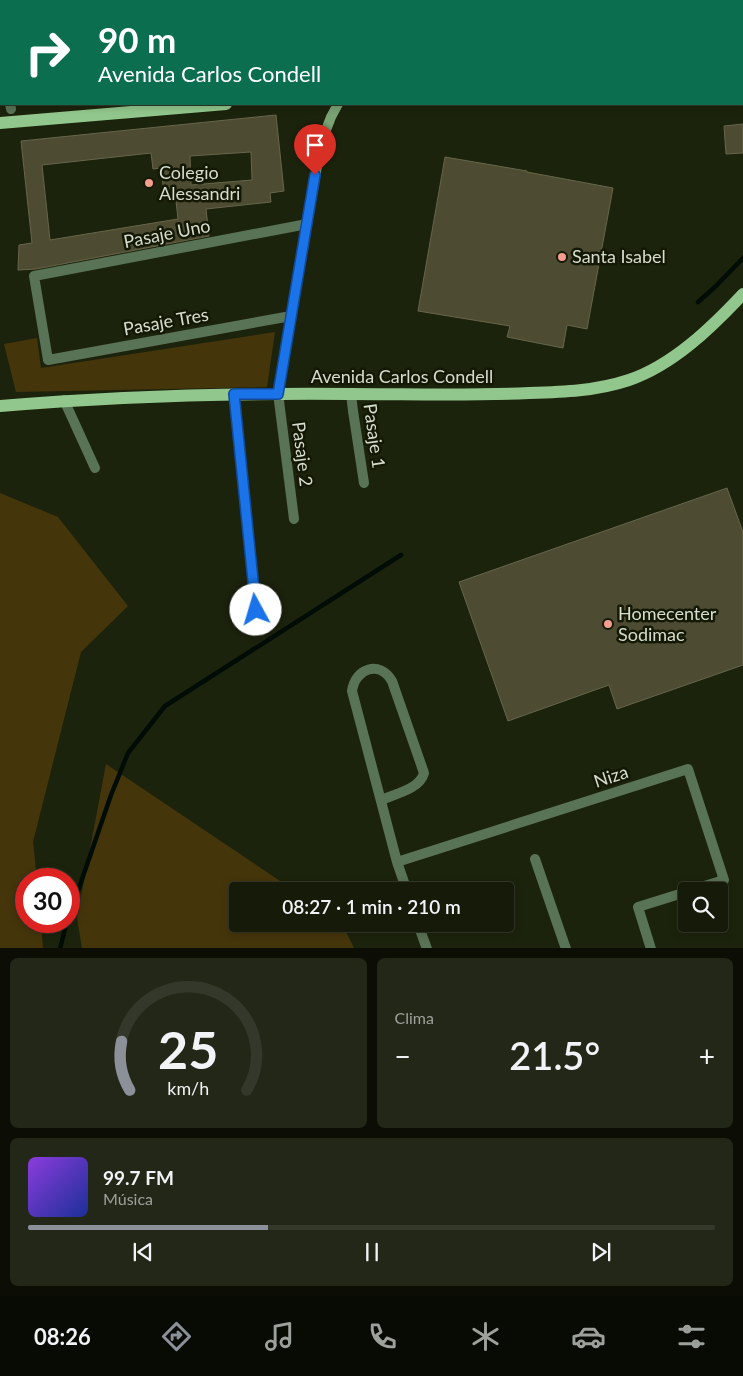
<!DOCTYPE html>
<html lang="es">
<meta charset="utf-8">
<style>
body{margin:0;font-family:Lato,sans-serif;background:#222717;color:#f1f3f6;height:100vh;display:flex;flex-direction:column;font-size:19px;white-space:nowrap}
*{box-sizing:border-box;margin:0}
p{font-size:16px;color:#9da19c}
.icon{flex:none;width:28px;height:28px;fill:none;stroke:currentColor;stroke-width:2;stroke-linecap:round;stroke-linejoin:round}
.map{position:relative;height:948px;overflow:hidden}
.details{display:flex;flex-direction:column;gap:10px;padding:10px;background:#0c0e05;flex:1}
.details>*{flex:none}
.top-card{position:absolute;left:0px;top:0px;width:744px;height:105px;box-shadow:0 2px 8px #0003,0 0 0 1px #34382a;background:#0b6e4f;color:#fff;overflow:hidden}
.controls{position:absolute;left:678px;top:882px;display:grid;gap:10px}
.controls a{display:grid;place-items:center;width:50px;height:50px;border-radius:5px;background:#151a09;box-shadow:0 2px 8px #0003,0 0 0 1px #34382a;font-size:25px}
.speed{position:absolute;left:15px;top:868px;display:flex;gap:10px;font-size:25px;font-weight:700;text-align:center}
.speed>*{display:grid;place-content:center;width:65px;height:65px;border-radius:50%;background:#151a09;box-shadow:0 2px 8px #0003,0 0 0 1px #34382a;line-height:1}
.speed .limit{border:8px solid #d22;background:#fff;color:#111}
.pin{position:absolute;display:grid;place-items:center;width:42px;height:42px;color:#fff;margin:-51px -21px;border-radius:50% 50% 50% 0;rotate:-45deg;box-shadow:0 0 5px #0007}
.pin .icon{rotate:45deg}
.me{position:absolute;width:55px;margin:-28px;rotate:354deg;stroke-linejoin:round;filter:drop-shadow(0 0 4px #0008)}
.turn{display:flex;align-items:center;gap:18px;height:105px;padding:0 15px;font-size:22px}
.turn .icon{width:65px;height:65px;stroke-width:2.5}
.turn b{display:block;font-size:35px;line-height:42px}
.big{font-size:38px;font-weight:600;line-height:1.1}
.details .widget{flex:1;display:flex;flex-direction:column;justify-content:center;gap:8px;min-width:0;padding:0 18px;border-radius:8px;background:#222717}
.details .dial{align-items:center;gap:0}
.dial svg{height:130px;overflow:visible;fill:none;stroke:#34382a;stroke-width:7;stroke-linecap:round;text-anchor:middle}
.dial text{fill:#f1f3f6;stroke:none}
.song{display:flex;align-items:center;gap:15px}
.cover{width:60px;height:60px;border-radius:8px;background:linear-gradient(135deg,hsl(270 70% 55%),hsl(230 70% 35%))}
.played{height:5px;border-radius:2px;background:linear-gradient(90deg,#8c9099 35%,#34382a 35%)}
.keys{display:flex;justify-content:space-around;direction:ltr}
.heat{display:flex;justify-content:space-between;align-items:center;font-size:28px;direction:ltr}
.details .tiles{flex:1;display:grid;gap:10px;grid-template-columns:1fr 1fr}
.widget:last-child{grid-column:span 2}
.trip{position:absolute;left:229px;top:882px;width:285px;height:50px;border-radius:5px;background:#151a09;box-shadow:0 2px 8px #0003,0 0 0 1px #34382a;font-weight:600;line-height:50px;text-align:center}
.tab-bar{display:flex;height:80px;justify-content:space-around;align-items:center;background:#080a04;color:#9da19c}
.tab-bar .icon{width:35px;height:35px}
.tab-bar .active{color:#8c9099}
.tab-bar b{font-size:22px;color:#f1f3f6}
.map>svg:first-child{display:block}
.green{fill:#45350b}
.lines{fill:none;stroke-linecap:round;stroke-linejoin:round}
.stream{stroke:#020c07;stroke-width:4.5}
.building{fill:#4d4b31;stroke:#67664b;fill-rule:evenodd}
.street{stroke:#597356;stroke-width:10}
.secondary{stroke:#79a275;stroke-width:10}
.primary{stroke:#91c78c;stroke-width:12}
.route-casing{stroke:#114b97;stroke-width:12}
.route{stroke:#1a73e8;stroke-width:9}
.poi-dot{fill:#f59d8f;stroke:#131904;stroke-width:2}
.labels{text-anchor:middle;stroke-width:5;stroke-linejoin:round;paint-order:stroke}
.poi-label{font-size:18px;fill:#d7ddce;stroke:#131904;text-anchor:start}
.street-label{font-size:18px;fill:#d7ddce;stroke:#131904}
</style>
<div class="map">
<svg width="743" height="949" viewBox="0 0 743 949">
<rect width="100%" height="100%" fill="#1c230c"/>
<path class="green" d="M275,332l-8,55 -251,5 -12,-48 33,-6 4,30z
M0,493l58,24 70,89 -47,46 -48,190 4,37h-11v42h15l2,27h-43z
M106,764l189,127h-57v33h104l12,24h-272l-5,-30z"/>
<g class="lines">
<path class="stream" d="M698,302l17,-15 28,-29
M69,917l42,-122 17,-42 37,-47 236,-151
M60,949l7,-28"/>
</g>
<path class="building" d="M276,115l8,76 -14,2 1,9 -65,7 3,27 -173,33 -18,1 1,-25 13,-2 -11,-102zM251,152l1,28 -61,5 -1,-29zM151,153l2,16 8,-1 3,25 11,-1 3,27 -128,21 -8,-75z
M743,124v29l-17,1 -2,-28z
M445,157l82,14v1l86,16 -26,141 -20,-4 -4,23 -56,-11 3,-11 -92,-15z
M727,488l16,44v133l-126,44 -8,-24 -101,36 -49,-139z"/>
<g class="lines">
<path class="street" d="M112,0l1,1
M0,10l1,11
M10,104l1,5
M291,316l-243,44 -14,-84 273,-52
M278,393l16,126
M234,394l22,216
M351,394l2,17 11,72
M64,400l31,68
M381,800c14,-6 39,-11 43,-27l-32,-92c-12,-21 -37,-13 -40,10l45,171 10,29
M535,859l31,90
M397,862l291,-93 36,111 -36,11
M418,924l9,25
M651,949l-13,-42 48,-15"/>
<path class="secondary" d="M423,1l1,-1
M278,393l43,-250 10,-26 7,-13"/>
<path class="primary" d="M742,61h1
M0,123l226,-19
M0,406c116,-10 233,-13 350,-12 60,0 119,2 179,-1 34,-1 67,-2 100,-13 44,-15 82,-52 114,-86"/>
</g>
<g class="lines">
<g class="route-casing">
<path id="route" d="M256,610l-22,-216h44l37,-219"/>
</g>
<use href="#route" class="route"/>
</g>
<g class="poi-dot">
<circle cx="149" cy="183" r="5"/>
<circle cx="562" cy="257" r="5"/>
<circle cx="608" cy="624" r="5"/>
</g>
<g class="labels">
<g class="poi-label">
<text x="159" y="179">Colegio<tspan x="159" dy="21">Alessandri</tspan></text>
<text x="572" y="263">Santa Isabel</text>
<text x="618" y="620">Homecenter<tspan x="618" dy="21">Sodimac</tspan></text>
</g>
<g class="street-label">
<text transform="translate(167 234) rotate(-11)" y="6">Pasaje Uno</text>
<text transform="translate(166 322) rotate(-10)" y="6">Pasaje Tres</text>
<text x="402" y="383">Avenida Carlos Condell</text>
<text transform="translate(374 436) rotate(82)" y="6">Pasaje 1</text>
<text transform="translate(302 454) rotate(83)" y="6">Pasaje 2</text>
<text transform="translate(611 777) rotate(-18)" y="6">Niza</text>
</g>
</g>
</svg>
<div class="controls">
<a><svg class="icon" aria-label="search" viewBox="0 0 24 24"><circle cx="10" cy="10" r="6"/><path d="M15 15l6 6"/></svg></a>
</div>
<div class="speed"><div class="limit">30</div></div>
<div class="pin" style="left:315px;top:175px;background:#d93025"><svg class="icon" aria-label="arrive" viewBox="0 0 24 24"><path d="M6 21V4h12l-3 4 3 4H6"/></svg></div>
<svg class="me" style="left:256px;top:610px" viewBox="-20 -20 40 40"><circle r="19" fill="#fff"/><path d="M0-13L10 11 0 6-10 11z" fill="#1a73e8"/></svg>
<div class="trip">08:27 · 1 min · 210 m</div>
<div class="top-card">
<div class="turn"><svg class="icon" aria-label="right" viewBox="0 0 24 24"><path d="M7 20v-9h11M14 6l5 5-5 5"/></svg><div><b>90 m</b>Avenida Carlos Condell</div></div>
</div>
</div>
<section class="details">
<div class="tiles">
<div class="widget dial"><svg viewBox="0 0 100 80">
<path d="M14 69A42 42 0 1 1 86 69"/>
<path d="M14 69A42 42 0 0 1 9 39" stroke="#8c9099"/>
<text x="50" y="56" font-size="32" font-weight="700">25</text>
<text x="50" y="72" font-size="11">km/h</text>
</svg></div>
<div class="widget"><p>Clima</p>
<div class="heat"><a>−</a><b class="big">21.5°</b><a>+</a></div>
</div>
<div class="widget">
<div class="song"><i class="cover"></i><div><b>99.7 FM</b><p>Música</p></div></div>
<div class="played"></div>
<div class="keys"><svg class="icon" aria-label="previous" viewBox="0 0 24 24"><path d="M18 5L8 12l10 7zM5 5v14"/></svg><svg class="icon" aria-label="pause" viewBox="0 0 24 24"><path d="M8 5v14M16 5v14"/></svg><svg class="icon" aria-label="next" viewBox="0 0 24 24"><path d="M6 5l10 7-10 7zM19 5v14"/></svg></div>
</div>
</div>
</section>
<nav class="tab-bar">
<b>08:26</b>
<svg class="icon active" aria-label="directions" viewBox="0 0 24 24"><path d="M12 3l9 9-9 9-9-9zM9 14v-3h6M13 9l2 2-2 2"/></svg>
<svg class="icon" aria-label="music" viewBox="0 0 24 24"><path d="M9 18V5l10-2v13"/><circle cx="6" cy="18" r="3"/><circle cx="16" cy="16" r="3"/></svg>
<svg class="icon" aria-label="phone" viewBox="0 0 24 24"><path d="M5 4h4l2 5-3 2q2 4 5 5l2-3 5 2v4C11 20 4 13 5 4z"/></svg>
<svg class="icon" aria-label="climate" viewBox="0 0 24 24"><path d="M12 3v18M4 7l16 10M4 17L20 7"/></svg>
<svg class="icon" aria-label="car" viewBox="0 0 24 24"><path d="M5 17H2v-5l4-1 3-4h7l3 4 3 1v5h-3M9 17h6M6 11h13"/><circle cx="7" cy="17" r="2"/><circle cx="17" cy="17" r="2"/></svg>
<svg class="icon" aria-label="filters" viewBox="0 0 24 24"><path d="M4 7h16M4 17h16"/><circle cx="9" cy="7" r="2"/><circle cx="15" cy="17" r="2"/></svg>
</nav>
